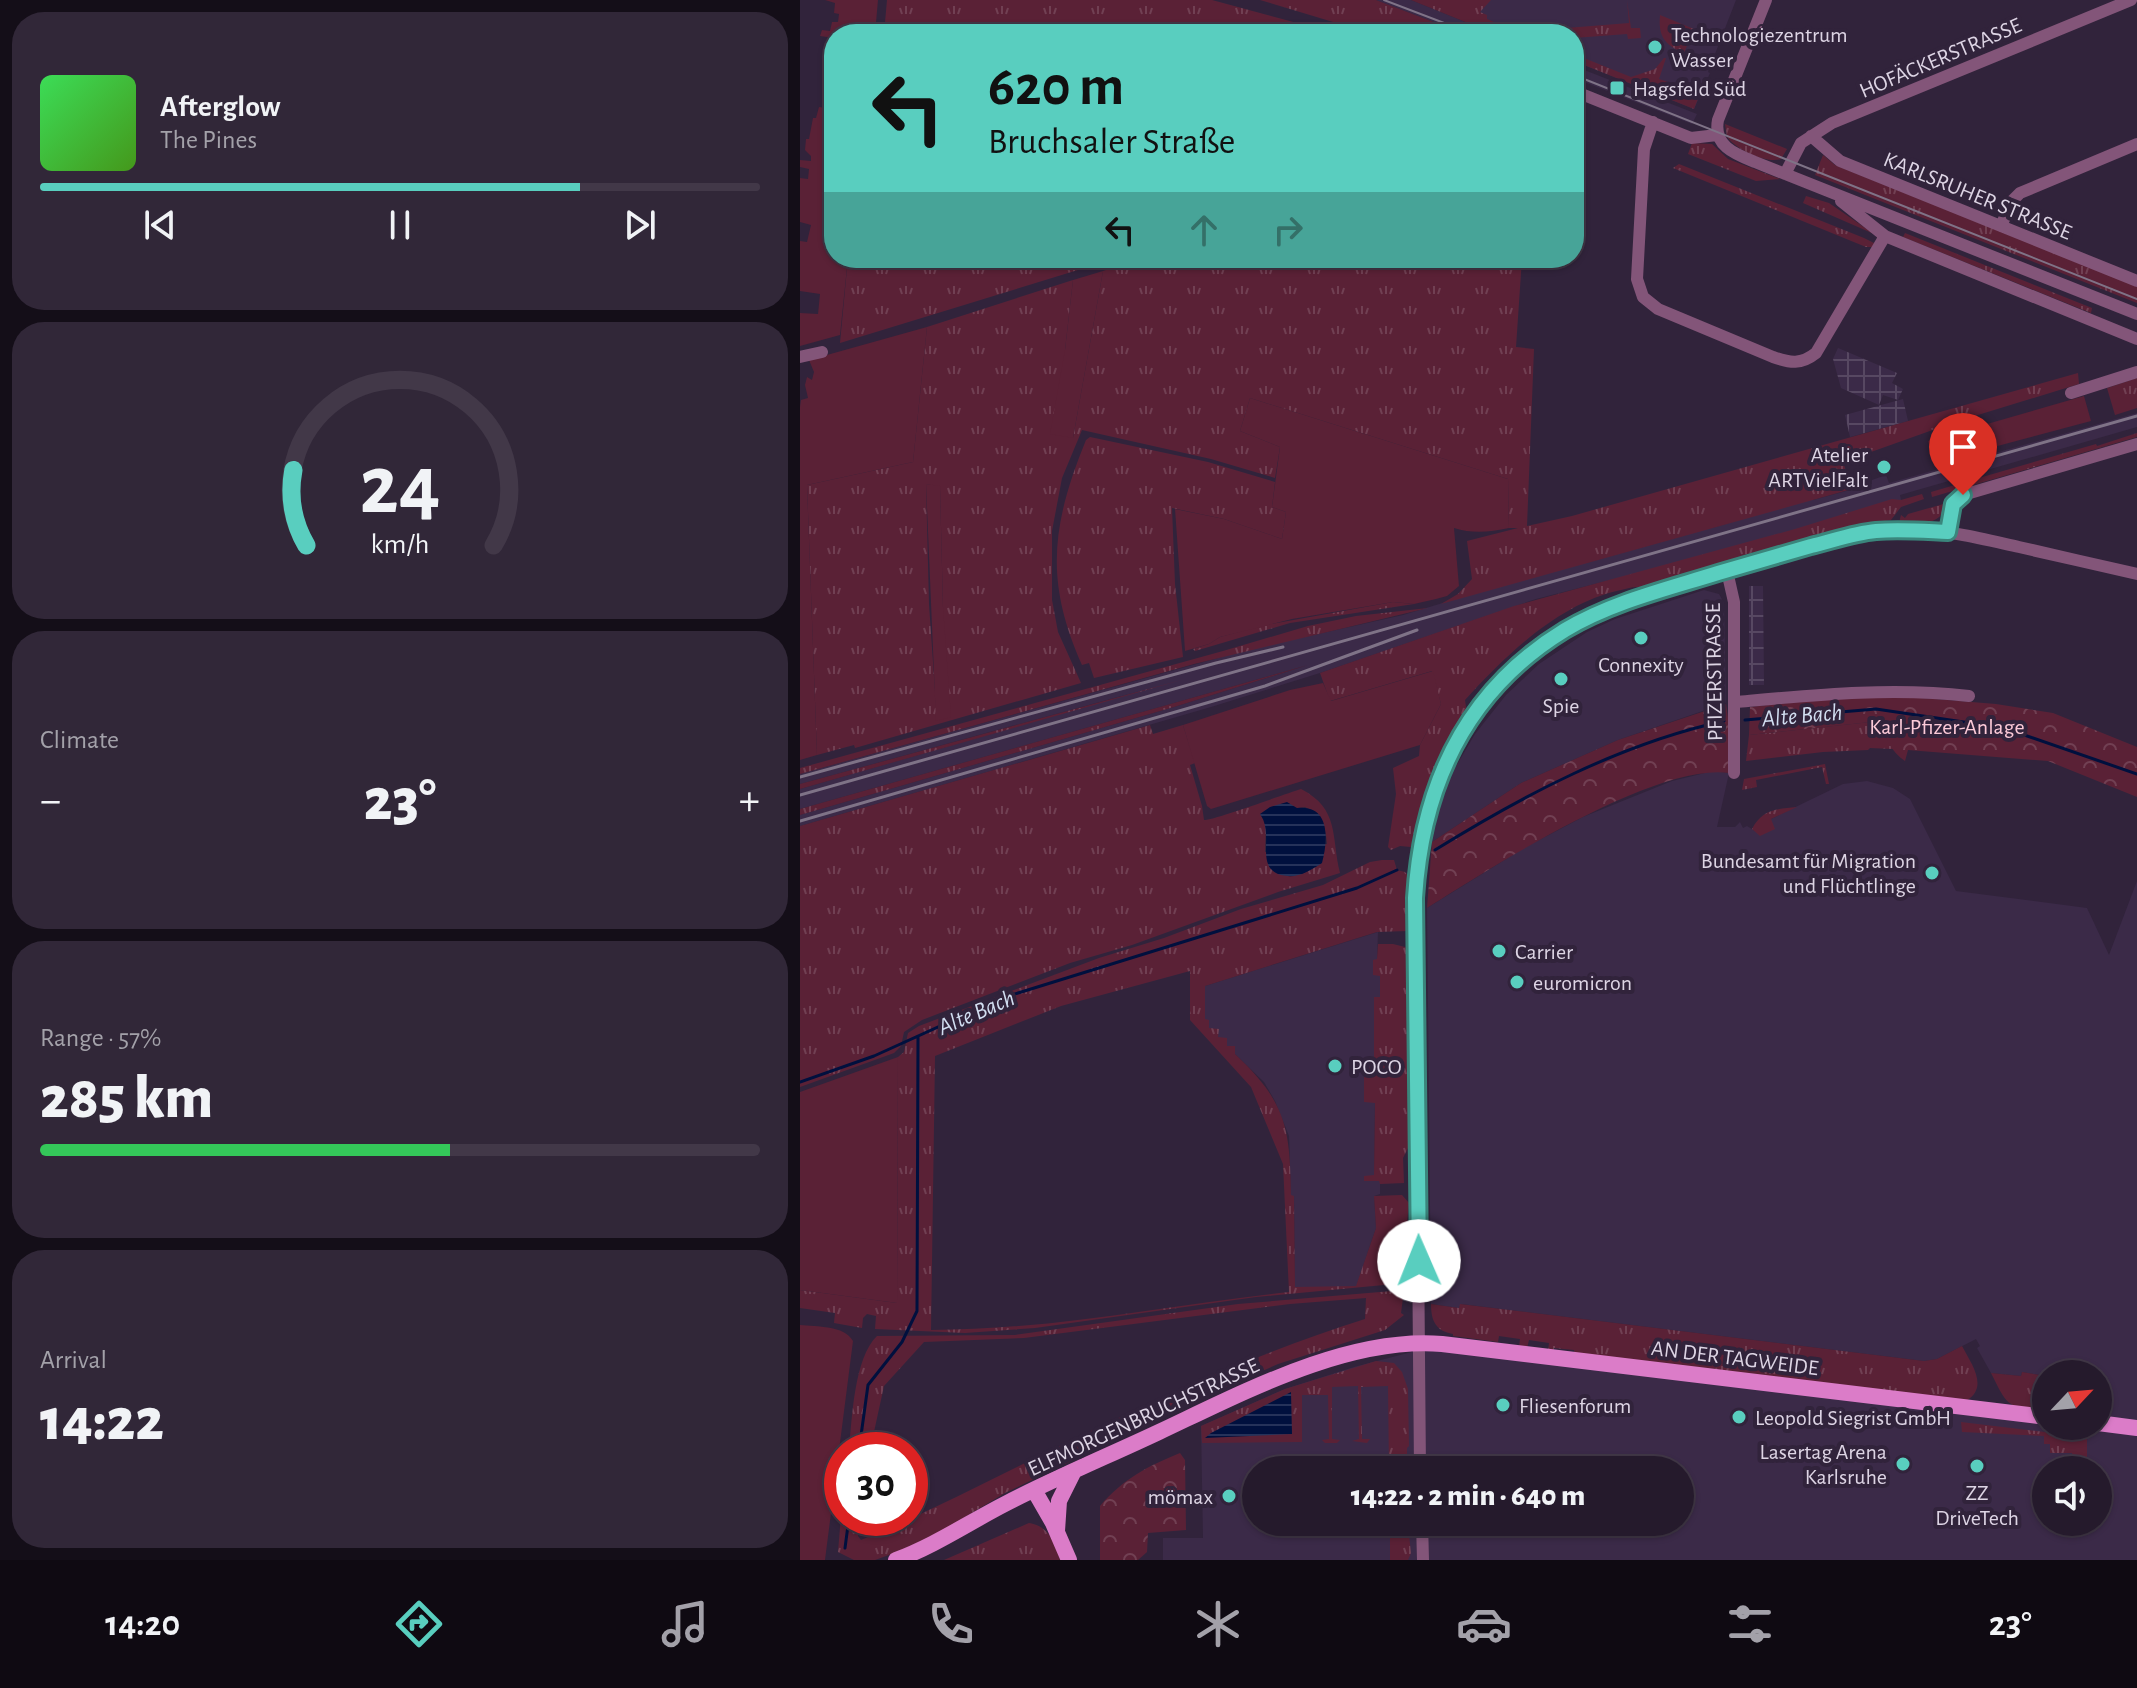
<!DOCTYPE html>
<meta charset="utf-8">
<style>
body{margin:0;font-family:"Alegreya Sans",sans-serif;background:#312738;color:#f1f3f6;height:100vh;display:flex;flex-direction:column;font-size:30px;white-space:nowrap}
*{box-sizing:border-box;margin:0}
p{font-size:26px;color:#a3a1a9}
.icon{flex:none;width:44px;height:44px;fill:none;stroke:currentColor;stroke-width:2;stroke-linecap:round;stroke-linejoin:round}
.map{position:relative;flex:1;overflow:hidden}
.drawer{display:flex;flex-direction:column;gap:12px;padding:12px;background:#140e18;width:800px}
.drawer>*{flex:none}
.hud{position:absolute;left:24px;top:24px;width:760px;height:244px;border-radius:32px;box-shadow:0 2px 6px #0004,0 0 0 2px #423848;background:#59cebf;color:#111;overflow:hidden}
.needle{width:52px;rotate:64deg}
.fabs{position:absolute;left:1232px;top:1360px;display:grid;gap:16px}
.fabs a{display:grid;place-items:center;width:80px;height:80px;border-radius:50%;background:#251a2c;box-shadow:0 2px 6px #0004,0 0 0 2px #423848;font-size:40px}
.speed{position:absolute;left:24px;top:1432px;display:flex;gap:16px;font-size:40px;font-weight:700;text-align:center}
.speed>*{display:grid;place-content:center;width:104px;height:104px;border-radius:50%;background:#251a2c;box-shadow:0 2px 6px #0004,0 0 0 2px #423848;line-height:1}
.speed .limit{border:12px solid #d22;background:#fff;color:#111}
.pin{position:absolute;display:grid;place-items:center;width:68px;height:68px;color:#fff;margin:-82px -34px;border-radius:50% 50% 50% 0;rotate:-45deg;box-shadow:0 0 8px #0007}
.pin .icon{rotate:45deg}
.me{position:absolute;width:88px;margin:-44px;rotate:359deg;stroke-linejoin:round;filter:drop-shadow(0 0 6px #0008)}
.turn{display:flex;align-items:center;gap:28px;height:168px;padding:0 32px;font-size:36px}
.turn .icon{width:104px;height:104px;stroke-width:2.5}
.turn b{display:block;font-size:56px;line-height:68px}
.lanes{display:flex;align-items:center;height:76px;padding:0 32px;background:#0003;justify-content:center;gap:40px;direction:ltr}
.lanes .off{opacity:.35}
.big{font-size:60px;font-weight:800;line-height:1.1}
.drawer .widget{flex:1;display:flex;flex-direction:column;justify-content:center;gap:12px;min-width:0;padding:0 28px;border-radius:32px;background:#312738}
.drawer .dial{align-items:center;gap:0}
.dial svg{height:208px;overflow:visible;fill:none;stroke:#423848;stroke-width:7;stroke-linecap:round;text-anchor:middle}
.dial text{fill:#f1f3f6;stroke:none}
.song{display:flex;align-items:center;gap:24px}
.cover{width:96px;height:96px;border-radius:12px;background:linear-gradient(135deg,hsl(130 70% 55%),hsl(100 70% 35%))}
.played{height:8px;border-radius:4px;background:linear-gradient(90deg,#59cebf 75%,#423848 75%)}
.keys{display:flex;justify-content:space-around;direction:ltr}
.heat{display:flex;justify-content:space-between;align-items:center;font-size:44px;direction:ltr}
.charge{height:12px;border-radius:6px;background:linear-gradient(90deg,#34c759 57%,#423848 0)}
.trip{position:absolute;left:442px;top:1456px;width:452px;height:80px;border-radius:40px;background:#251a2c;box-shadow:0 2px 6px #0004,0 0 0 2px #423848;font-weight:800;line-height:80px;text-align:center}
.tab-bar{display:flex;height:128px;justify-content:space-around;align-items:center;background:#0f0a12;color:#a3a1a9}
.tab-bar .icon{width:56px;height:56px}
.tab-bar .current{color:#59cebf}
.tab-bar b{font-size:36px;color:#f1f3f6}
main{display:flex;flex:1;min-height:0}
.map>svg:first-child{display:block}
.built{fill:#3b2a48;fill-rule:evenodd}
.industrial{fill:url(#industrial-grid)}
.grass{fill:url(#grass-tufts);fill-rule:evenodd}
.forest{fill:url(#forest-crowns)}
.garden{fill:#5a2136}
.water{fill:url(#water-rules)}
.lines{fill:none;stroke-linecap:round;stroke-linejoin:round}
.stream{stroke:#00103e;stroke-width:3}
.minor{stroke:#835579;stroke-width:12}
.major{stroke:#db7cc8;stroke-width:16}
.tram{stroke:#7f7387;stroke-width:2}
.rail{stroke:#7f7387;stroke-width:3}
.route-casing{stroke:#3a867c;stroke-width:20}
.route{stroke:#59cebf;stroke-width:14}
.poi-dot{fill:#59cebf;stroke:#31233b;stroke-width:3}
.labels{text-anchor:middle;stroke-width:8;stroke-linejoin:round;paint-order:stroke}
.poi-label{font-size:22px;fill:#ddd4e4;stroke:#31233b;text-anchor:start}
.street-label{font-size:22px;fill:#ddd4e4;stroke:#31233b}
.park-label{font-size:22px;fill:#fccad8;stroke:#31233b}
.water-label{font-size:24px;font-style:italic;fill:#d2def1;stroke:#31233b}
</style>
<main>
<section class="drawer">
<div class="widget">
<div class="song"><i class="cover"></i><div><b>Afterglow</b><p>The Pines</p></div></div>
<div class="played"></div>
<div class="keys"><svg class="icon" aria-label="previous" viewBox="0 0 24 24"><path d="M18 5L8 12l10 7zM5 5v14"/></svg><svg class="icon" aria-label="pause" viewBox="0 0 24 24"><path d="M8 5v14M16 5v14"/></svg><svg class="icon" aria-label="next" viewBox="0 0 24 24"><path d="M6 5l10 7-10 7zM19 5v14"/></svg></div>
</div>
<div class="widget dial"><svg viewBox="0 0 100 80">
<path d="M14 69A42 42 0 1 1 86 69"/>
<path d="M14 69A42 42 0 0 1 9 40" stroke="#59cebf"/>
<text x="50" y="56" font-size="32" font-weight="700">24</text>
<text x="50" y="72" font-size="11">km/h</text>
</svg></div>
<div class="widget"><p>Climate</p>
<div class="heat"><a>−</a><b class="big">23°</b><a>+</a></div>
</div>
<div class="widget"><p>Range · 57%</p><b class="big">285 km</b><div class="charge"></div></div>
<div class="widget"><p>Arrival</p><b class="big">14:22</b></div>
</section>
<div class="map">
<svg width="1337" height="1560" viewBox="0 0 1337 1560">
<defs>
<pattern id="industrial-grid" width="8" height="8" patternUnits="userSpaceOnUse" patternTransform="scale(2)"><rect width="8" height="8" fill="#3b2a48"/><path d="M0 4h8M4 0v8" fill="none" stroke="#574862"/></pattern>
<pattern id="grass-tufts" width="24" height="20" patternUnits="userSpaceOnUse" patternTransform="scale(2)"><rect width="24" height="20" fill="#5a2136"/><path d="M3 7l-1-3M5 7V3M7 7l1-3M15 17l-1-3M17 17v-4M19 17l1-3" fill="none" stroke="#714053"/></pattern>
<pattern id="forest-crowns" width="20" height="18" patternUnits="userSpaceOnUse" patternTransform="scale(2)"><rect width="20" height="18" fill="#5a2136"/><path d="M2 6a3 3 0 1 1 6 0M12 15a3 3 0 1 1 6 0" fill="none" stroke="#714053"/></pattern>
<pattern id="water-rules" width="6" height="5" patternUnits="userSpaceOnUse" patternTransform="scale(2)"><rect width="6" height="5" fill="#00103e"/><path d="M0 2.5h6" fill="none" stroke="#25325a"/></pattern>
</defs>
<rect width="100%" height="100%" fill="#31233b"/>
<path class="built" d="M576,0h35l84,34h-30z
M683,0h253l-28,72 2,1 -16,36 -120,-48v-27h-69l-35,-17z
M774,66l123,48 -5,10 -118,-46z
M1337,413v14l-237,68 1,5 -4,7 -361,92 -216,74 -109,34 -411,119v-11l374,-108 134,-42 -508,144v-20l340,-98 -340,93v-10l447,-124 156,-35 178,-54 5,2 100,-28 4,-4 22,-3 75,-22 5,-6h21l59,-16v-4l14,-5 3,8z
M904,590l15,4 5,9 2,100 -108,37 -97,43 -89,59 7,-32 13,-37 23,-39 31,-39 33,-31 48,-32 28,-13z
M913,771l16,2 -12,54h18l5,-5 3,6 4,-2 13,8 11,-15 72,-35 24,-3 26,7 17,11 46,92 131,17 22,47 28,-74v679h-974v-22h40l-2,-112 84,-37 69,-22 77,-20 615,70v9h52v-52h-52v2l-24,-4 -1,4 -30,-3 -14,-25 3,-2 -4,-7 -39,20 -13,2 -463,-57 -2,4 -28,-4 -4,-396 97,-60 59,-31 89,-36zM456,1470h424v52h-424zM1246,1470h52v52h-52z
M578,932l-1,28h-4l7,15v22l-6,1v70l-10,1v33h11l-1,74h-9l-1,4 16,1v13l-6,2 2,32 -20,59 -61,1 -1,-92h-3l-2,-60 -14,-35 -11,-19 -55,-53 -4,-9v-34z"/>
<path class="industrial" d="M1038,348l59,25 -5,10 11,6 -5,11 -15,-5 -4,10 -38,-17 -8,-29z
M1103,399l5,22 -58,16 -5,-22z
M949,586h14l1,99h-15z"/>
<path class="grass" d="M87,0h325l126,34h-454z
M460,0h116l89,34h-92z
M611,0h80l-11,12 7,3v4l14,6 -2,6 6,3h-10z
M827,0l4,28h9l1,10 -13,1 -1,-5 -53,4v-4h-24l4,-5 75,-6z
M860,15l34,14 -10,24c-19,-8 -26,-16 -24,-38z
M774,54l57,23 24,-8 9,-11h2l-7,21 24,8 4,6 6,-4 8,2 -7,18 -120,-48z
M925,124l62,25 -6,10c-15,5 -44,-9 -54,-22z
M892,143l20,1 16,15 52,20 -24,2 -68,-27z
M1023,155l12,10 302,121v17l-322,-128z
M879,164l185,74 12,6 -1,3h-9l-193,-79z
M1006,196l23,7 45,31 -71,-31z
M1105,233l187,75 -1,5 -188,-76z
M48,258h269l-277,85z
M342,258h380l-6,89 18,2 -7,177 45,-10 506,-143 1,11 -124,38 -112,40 9,27 -411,115 17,-10 14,-15 -5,-38 51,-13h-9l-1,-49 -258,-81 -10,33 40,16 -5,31 -64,-19 -129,-29 -20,48 -10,53v69l6,32 23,51 -226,65 -1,-3 -37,10 -10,-270 106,-23 14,-135 146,-47 -8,70 8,88 30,-167zM126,484l14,3 3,120 -6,114 -8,-117z
M1337,378v30l-22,7 -8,-27z
M1337,433v4l-205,60 -1,-5 165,-48 1,2z
M290,437l118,25 67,20 -3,25 14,5 -4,27 -58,-20 -52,-11 3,76 8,73 -89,21 -5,-15 -7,2c-38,-85 -30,-141 4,-225z
M1122,494l2,5 -23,8 -10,13 -38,6 -112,30v4l-96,29c-8,-4 -15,-1 -24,1 -62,13 -115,65 -156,110l2,14c-29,45 -43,81 -56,133l-11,-1 -9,4 -3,-3 8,-53 -3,-26 26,-12 1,-11 21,-41 -9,-33 -102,30 -10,-28 194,-67 281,-77 97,-30 9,1z
M1147,503c-6,24 -27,20 -48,20l2,-8 4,3 3,-4z
M593,602l21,2 -124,19 -95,28 -2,-2 16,-5 11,-7 40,-11z
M628,608l-234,56 -394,110v-6l423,-117 85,-25 48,-10z
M508,665l-134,42 -374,108v-6z
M385,679l-385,110v-5z
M1080,721l2,10 11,18 -23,-1 -2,2 -45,2 -77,9 3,-26z
M350,725l3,9 30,-9 12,38 -5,2 12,41 2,14c7,1 81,-26 97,-31 39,20 30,48 39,84l-62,19 -146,53 -62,18 -148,57 -18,12 -3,14 -7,7 -94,34v-261zM505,807c16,7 21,20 22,37l-62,8 1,-29 -6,-9z
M1025,764l4,20h-3l-4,-17 -66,13 1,7 -15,3 2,-11z
M997,807l-26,12 4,10 -15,7 -8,-7c10,-20 25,-20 45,-22z
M582,860h12l3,10 8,2 5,6 -2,53 -31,1 -172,54v33l4,1v8l10,1 -1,8 9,1v8h8v8c51,48 55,73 56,141l3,1 1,91 61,-1 20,-58 -2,-32 28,-1 7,8 -3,30 -1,50 -149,14 -221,31 -70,5 -90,-4 1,-13 -9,-2 -4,4 -1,10 -28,-5 1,-10 -35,-5v-18l97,13 1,-246 6,-5 4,-19 11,-7 180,-68 65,-20 77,-29 82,-24 47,-23zM390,971v49l61,67 32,77 6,128c-120,13 -238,38 -358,38l4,-274 126,-50z
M578,944h15l16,4 2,194 -8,16 1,25 -24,1 -1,-3h-15v-5l10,-1 1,-72 -11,-1v-34l10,-1v-70h6v-21l-7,-1v-15l4,-1z
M604,1290l-3,23 3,2 -19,15 -107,34 -77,34 -196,95 -65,39 -40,19 -25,9h-21l-16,-8 4,-48v14h18l-2,18 3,4c59,-24 115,-53 172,-81 108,-53 218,-104 332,-140l1,-21 -76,6 -266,34 -100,4 -40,44 -14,64h-21c3,-31 5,-92 28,-114l138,-1 223,-31z
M631,1304l28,4 1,-4 464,57 13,-2 25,-13c10,19 27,41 4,55l-391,-47 -1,-4 -20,-2 -1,3h-5l1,-8 -20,-3 -2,8 -8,-1 1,-8 -21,-3 -1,6 -45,-6v-2c-17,-3 -22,-13 -22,-30z
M576,1361l18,2 8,9 6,17 1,57 -2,2v22h-18l-1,-84 -27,1 1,52h8l-3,4 -15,-2 7,-2 -1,-53 -26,1v52l8,1 -3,3h-12l-3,-3 7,-1 -1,-44h-26v47l-100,1 -1,-17 84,-37z
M1222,1372l24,4v35c-39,-5 -37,-2 -55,-38l30,3z
M1161,1422l126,15v33h-13l-2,-17h-22v-9h-6v-8l-82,-4z
M590,1522h21l-3,4 3,27 -3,7h-18z
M229,1523c20,3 26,20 31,37h-116z"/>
<path class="forest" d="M1073,694l123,10 57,9 84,34v50l-89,-36 -140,-11 -3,11c-13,-8 -22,-26 -25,-40l-131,14 1,-28z
M926,704l4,27 -1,42c-73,-11 -239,95 -302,135l5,-66 89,-59 97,-43z
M380,1453l5,7 1,70 -38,3 -1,19 -9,8h-38v-54c23,-27 48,-40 80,-53z"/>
<path class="garden" d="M25,0h53l-3,34h-41v4l-14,-2 2,-6 8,1 2,-9h6l1,-8 -5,-1 1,-10z
M27,102l7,1v155h14l-8,77 -40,11v-33l18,1 2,-20 -20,-3v-50l7,1 4,-17 -11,-3v-44l8,1 1,-10 -9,-2v-7l11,1v-5l-6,-6 1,-11h3l4,-21h3l3,-11 7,1z
M303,271l-30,167 -23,-4 15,-84 8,-70z
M127,327l-14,135 -106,23 10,270 -17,5v-353l1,-7 7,-2 -3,-13 2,-8 5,3 2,-8 -5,-12z
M1284,396l7,25 -157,42 -6,-22z
M450,398l258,81 1,49c-19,4 -36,6 -55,0l5,58 -12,10 -11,3 -22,5 -21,-2 -101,17 -72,18 -11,7 -24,7 -10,-142 49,10 58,20 4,-27 -14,-5 8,-60 -40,-16z
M126,484l14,2 3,121 8,110 -15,4z
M633,671l8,33 -21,41 -209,64 -4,-3 -24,-81 107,-35 33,-7 8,18z
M98,1057l-1,246 -97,-13v-198z
M0,1325c17,2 44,0 53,16l-28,219h-25z"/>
<path class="water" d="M487,802l10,6c34,-4 31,33 25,55 -14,9 -25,16 -41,12 -27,-8 -6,-40 -21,-61l10,-7z
M491,1392l1,42 -87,4 6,-5z"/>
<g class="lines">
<path class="stream" d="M945,720l131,-11 128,19 133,46
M635,850c89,-55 185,-106 289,-129
M0,1082l74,-26 128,-58 355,-110 40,-18
M59,1450l9,-65 34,-43 15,-31 1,-274
M45,1548l4,-30"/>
<path class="minor" d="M966,0l-48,120c-5,26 17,34 37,42l382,152
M774,91l117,47 26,-3
M853,122l-9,27 -7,130 6,18 15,12 115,48c17,6 28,8 43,-4l69,-117
M1011,136l29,25 297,120
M985,174l16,-31 31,-20 299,-123
M1041,201l44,35 252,103
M1201,226l11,-25 8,-8 117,-49
M0,357l22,-5
M1271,393l66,-21
M1148,532l5,-28 10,-9 174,-51
M927,571l7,31v171
M936,702c78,-7 155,-15 233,-6
M620,1470l-5,-572c7,-113 50,-207 150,-267 48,-30 105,-42 159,-59 59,-20 124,-42 188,-42 37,0 71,9 107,17 39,9 79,18 118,27
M622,1522l1,38"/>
<path class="major" d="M1298,1423l39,5
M234,1490l19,33 16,37
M257,1531l2,-30 14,-28
M96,1560c38,-14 72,-37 109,-56 50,-26 103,-48 154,-72 83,-39 189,-96 283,-88l604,73"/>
<path class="tram" d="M584,0l89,34
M774,75l563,224"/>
<path class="rail" d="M0,777l416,-114 67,-16
M0,795l1337,-379
M0,821l465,-135 152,-56"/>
</g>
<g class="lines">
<g class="route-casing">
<path id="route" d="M619,1261l-4,-363c7,-112 50,-207 150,-268 47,-28 102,-41 153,-57 31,-9 62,-18 93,-27 21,-5 43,-13 65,-15 24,-2 48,0 72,1l5,-28 10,-9"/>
</g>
<use href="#route" class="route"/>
</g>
<g class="poi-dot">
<circle cx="855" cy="47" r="8"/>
<rect x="809" y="80" width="16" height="16" rx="4"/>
<circle cx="1084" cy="467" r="8"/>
<circle cx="841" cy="638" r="8"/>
<circle cx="761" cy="679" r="8"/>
<circle cx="1132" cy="873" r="8"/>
<circle cx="699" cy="951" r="8"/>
<circle cx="717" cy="982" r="8"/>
<circle cx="535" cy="1066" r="8"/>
<circle cx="703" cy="1405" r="8"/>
<circle cx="939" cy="1417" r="8"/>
<circle cx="1103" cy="1464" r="8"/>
<circle cx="1177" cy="1466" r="8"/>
<circle cx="429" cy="1496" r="8"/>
</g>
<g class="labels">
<g class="poi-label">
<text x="871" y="42">Technologiezentrum<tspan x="871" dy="25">Wasser</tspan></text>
<text x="833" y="96">Hagsfeld Süd</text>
<text x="1068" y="462" text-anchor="end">Atelier<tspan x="1068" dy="25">ARTVielFalt</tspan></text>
<text x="841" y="672" text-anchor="middle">Connexity</text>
<text x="761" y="713" text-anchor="middle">Spie</text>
<text x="1116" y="868" text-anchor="end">Bundesamt für Migration<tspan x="1116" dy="25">und Flüchtlinge</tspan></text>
<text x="715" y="959">Carrier</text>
<text x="733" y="990">euromicron</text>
<text x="551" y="1074">POCO</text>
<text x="719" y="1413">Fliesenforum</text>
<text x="955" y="1425">Leopold Siegrist GmbH</text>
<text x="1087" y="1459" text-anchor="end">Lasertag Arena<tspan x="1087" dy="25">Karlsruhe</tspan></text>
<text x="1177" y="1500" text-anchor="middle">ZZ<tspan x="1177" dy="25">DriveTech</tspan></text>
<text x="413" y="1504" text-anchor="end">mömax</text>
</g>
<g class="street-label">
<text transform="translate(1140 57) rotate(-23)" y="8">HOFÄCKERSTRASSE</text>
<text transform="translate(1178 195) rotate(22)" y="8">KARLSRUHER STRASSE</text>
<text transform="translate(913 672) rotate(-91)" y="8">PFIZERSTRASSE</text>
<text transform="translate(935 1357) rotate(7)" y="8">AN DER TAGWEIDE</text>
<text transform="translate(343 1416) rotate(-25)" y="8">ELFMORGENBRUCHSTRASSE</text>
</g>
<g class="park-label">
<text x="1147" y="734">Karl-Pfizer-Anlage</text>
</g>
<g class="water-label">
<text transform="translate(1002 715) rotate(-5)" y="8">Alte Bach</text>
<text transform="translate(176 1012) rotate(-23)" y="8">Alte Bach</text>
</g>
</g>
</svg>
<div class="fabs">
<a><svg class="needle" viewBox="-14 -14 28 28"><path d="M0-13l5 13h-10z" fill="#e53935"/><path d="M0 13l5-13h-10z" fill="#a3a1a9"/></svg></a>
<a><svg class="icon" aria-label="sound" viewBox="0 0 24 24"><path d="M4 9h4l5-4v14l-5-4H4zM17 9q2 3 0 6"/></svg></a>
</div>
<div class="speed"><div class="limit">30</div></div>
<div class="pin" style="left:1163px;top:495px;background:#d93025"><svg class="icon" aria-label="arrive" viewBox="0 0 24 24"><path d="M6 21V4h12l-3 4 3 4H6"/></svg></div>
<svg class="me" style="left:619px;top:1261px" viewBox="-20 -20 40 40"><circle r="19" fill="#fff"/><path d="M0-13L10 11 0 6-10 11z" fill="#59cebf"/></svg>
<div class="trip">14:22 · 2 min · 640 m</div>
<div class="hud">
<div class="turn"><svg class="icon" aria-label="left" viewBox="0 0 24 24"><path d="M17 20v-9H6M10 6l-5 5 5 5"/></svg><div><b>620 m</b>Bruchsaler Straße</div></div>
<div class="lanes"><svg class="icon" aria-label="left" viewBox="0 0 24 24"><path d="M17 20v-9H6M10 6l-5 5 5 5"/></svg><svg class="icon off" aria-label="ahead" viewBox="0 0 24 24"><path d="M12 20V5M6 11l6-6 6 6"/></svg><svg class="icon off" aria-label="right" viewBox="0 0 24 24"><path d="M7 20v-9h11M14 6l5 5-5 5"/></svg></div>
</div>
</div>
</main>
<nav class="tab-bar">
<b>14:20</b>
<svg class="icon current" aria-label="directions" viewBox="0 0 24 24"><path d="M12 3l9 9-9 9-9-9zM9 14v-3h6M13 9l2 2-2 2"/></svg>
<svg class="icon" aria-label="music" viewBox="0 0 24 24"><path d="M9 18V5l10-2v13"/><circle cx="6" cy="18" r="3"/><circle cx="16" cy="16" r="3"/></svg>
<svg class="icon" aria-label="phone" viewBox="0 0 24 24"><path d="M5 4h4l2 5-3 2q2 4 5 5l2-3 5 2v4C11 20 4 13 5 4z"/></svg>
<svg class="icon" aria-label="climate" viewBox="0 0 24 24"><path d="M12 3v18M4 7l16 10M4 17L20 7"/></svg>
<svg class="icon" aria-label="car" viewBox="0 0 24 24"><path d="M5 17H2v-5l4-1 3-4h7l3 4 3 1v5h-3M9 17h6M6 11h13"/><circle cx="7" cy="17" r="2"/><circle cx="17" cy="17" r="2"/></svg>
<svg class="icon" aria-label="filters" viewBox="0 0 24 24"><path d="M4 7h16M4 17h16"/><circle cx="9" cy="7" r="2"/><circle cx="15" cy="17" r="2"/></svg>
<b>23°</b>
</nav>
